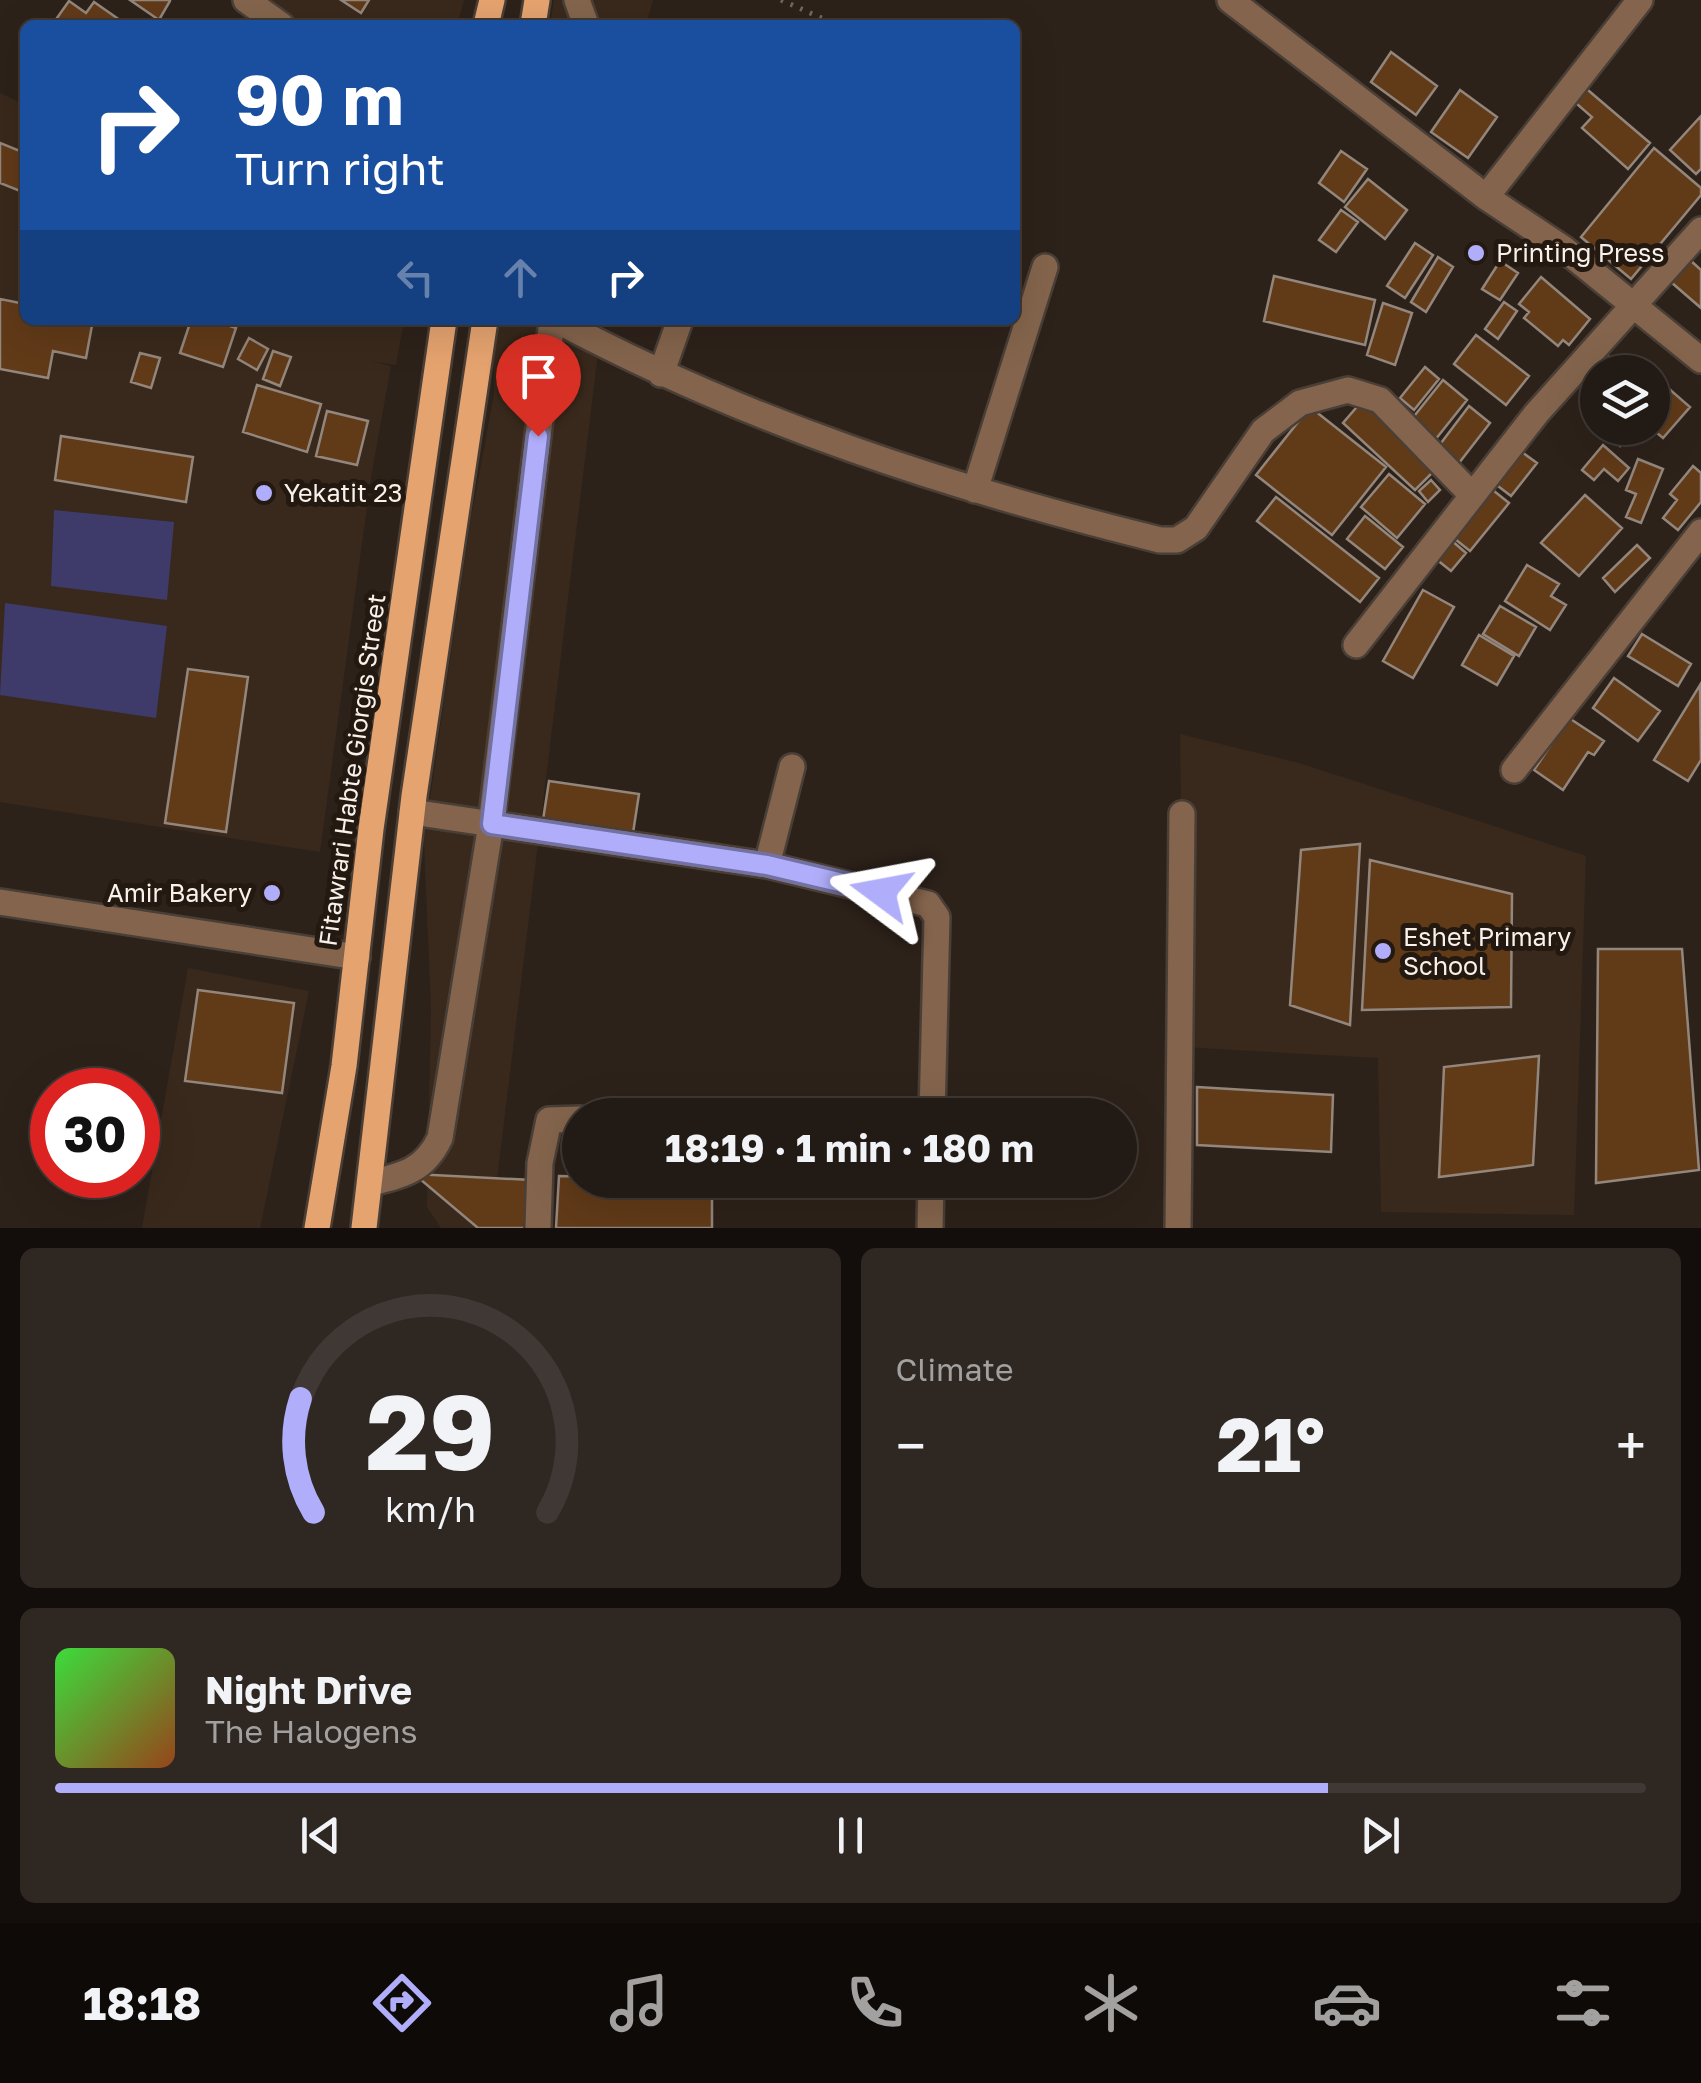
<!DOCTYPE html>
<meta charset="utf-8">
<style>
body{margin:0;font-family:"Golos Text",sans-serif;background:#2e2722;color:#f1f3f6;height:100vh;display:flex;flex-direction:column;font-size:38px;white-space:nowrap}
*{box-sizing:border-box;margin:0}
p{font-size:32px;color:#a2a1a0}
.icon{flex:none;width:55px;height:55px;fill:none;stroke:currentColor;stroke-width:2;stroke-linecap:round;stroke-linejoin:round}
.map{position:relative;height:1228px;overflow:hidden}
.drawer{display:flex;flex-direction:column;gap:20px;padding:20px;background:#130e0b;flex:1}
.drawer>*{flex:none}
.guide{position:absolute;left:20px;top:20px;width:1000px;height:305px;border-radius:15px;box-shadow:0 10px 40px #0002,0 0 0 2px #3f3834;background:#1a4fa0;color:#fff;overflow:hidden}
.fabs{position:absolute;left:1580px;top:355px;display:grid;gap:20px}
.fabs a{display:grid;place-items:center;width:90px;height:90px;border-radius:50%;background:#221a14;box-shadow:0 10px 40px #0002,0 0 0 2px #3f3834;font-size:50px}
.speed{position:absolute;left:30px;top:1068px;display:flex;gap:20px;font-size:50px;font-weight:700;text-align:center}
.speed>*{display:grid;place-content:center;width:130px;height:130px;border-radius:50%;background:#221a14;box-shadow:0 10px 40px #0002,0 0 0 2px #3f3834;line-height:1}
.speed .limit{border:15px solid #d22;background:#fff;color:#111}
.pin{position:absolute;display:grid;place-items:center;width:85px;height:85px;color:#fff;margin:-102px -42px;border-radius:50% 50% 50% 0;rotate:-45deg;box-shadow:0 0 10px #0007}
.pin .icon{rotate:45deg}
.me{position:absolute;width:110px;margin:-55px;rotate:283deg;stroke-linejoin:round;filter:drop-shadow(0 0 8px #0008)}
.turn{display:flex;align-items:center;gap:35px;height:210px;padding:0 50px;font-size:45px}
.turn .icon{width:130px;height:130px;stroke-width:2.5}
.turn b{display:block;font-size:70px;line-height:85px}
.lanes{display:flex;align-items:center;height:95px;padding:0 50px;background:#0003;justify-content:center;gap:50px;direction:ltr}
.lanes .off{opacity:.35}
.big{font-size:75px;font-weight:700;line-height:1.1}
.drawer .card{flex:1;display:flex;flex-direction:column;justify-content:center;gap:15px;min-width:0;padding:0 35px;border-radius:15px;background:#2e2722}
.drawer .dial{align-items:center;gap:0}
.dial svg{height:260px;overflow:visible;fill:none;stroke:#3f3834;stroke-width:7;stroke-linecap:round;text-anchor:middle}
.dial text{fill:#f1f3f6;stroke:none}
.song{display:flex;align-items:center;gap:30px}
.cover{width:120px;height:120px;border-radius:15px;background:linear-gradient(135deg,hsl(120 70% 55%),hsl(20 70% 35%))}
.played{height:10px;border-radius:5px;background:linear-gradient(90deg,#b0aefa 80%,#3f3834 80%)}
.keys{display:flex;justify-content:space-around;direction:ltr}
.heat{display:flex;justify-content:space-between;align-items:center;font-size:55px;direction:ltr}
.drawer .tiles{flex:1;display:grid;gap:20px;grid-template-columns:1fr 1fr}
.card:last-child{grid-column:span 2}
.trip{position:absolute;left:562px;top:1098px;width:575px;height:100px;border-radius:50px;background:#221a14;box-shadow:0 10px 40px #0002,0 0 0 2px #3f3834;font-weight:700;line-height:100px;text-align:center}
.dock{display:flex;height:160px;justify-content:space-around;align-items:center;background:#0e0a08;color:#a2a1a0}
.dock .icon{width:70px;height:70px}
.dock .active{color:#b0aefa}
.dock b{font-size:45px;color:#f1f3f6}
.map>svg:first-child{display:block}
.built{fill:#39291c}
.green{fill:#3e3b6b}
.building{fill:#613a18;stroke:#93867c;stroke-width:2.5}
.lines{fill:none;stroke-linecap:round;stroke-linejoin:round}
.minor-casing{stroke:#4a3f37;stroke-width:30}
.primary-casing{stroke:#4a3f37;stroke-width:30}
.path{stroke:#726861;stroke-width:5;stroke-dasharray:2.5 8;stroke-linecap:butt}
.minor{stroke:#84644c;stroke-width:25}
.primary{stroke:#e5a36f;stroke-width:25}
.route-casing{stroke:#7271a2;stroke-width:25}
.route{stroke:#b0aefa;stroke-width:18}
.poi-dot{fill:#b0aefa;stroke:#231911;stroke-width:4}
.labels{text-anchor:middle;stroke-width:10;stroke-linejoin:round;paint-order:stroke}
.poi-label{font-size:25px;fill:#f9f2ec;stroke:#231911;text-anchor:start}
.street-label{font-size:25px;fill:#f9f2ec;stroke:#231911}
</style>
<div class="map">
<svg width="1701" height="1228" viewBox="0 0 1701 1228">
<rect width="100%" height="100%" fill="#2d221a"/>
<path class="built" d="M259,0h205l-7,25h-201z
M554,0h99l-7,25h-96z
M0,93l25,12v215h379l-8,45 -26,-4 21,5 -20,111 -51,375 -320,-50z
M493,320h109l-111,908h-50l-14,-21 4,-197 -7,-170 47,-322 23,-123z
M1180,734l119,29 287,93 -12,359 -193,-3 -3,-154 -194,-11z
M188,968l121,23 -49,237h-118z"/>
<path class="green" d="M54,510l120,12 -7,78 -116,-14z
M5,603l162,23 -11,92 -156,-23z"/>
<path class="building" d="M130,0h39l1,1 -11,19z
M341,0h28l-8,13z
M69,1l17,12 8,-11 33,23h-75z
M1391,52l46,34 -21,29 -45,-33z
M1582,85l68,58 -22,26 -46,-41 10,-11 -22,-19z
M1460,90l37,27 -29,41 -37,-26z
M1701,116v53l-5,5 -26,-24z
M0,143l25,10v40l-25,-10z
M1654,148l47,40v7l-70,84 -50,-42z
M1341,151l26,18 -23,33 -25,-19z
M1368,179l39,31 -22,29 -40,-32z
M1341,210l17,12 -22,30 -17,-12z
M1415,243l18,12 -28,43 -18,-12z
M1438,257l15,10 -27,45 -15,-10z
M1690,260l11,10v38l-30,-26z
M1500,261l18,12 -18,27 -18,-11z
M1274,276l101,24 -10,45 -101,-24z
M1541,277l49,42 -21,26 -6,-5 -5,6 -34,-28 5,-6 -10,-8z
M0,299l25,5v16h68l-7,38 -33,-7 -5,27 -48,-9z
M1504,302l13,9 -19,28 -13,-10z
M1383,303l29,10 -17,52 -28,-10z
M191,320h21l24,8 -13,39 -43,-14z
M1476,335l53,41 -23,29 -52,-41z
M249,338l19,11 -11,21 -19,-11z
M273,351l18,6 -11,29 -17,-7z
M140,353l20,5 -9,30 -20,-6z
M1605,354l25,18h-32l-4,-3z
M1425,367l14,12 -25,31 -14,-12z
M1652,374l38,33 -27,31 -12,-10z
M1443,380l24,20 -32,40 -24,-20z
M257,385l64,19 -14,48 -64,-20z
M1362,401l73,69 -20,20 -72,-67z
M1469,406l21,17 -31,40 -21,-16z
M1310,407l76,60 -54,68 -76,-60z
M327,411l41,10 -11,44 -41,-9z
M1610,428h24l-14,18 -15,-12z
M61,436l132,21 -7,45 -131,-22z
M1603,445l26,23 -11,13 -14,-12 -10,11 -12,-10z
M1519,450l18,13 -26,33 -17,-13z
M1638,459l25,10 -22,54 -15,-6 10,-23 -10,-4z
M1693,466l8,7v29l-23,28 -15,-12 14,-18 -7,-6z
M1389,474l36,30 -28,34 -36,-31z
M1431,480l9,10 -12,12 -9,-11z
M1489,487l20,16 -39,48 -20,-16z
M1585,495l37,33 -43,48 -38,-33z
M1276,497l103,81 -19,24 -103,-81z
M1365,516l38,31 -18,22 -38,-30z
M1451,540l15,13 -15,18 -15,-12z
M1637,545l13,13 -35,34 -12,-14z
M1527,565l32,19 -8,12 15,9 -16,25 -45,-29z
M1423,590l31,17 -41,71 -30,-17z
M1500,606l36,21 -17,29 -36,-22z
M1642,634l49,30 -13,22 -50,-30z
M1479,635l35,21 -17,29 -35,-20z
M188,669l60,8 -22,155 -61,-9z
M1614,678l46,33 -22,30 -45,-33z
M1700,685l1,75 -13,21 -34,-21z
M1569,718l35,23 -10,14 -6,-3 -25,38 -29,-20z
M549,781l90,13 -6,39 -90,-13z
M1360,844l-10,181 -60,-20 11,-155z
M1370,860l142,34 -1,113 -149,3z
M1598,949h84l17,221 -103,13z
M198,990l96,13 -12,90 -97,-12z
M1539,1056l-6,109 -94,12 5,-110z
M1197,1087l136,8 -2,57 -134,-7z
M414,1174l118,6 -3,48h-51z
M559,1176l153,4v48h-156z"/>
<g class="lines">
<g class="minor-casing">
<path id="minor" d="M246,0l35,25
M577,0l9,25
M1230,0l256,197 78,52 137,111
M1486,197l154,-197
M556,320c191,102 394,168 604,220h17l19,-12 67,-97 37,-28 48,-13 32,10 92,95
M661,374l19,-54
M975,490l70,-223
M1356,645l180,-231 165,-184
M1514,770l187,-238
M412,812l355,53 161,39 9,13 -5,198
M767,865l25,-98
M0,902l357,55
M371,1183c33,-8 54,-13 69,-45l51,-314 61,-504
M538,1228l2,-65 9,-43 31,-1
M930,1228l1,-48
M1178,1228l4,-414"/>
</g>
<g class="primary-casing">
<path id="primary" d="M486,25l6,-25
M533,25l4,-25
M317,1228l27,-162 27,-237 73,-509
M364,1228l50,-432 71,-476"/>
</g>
<path class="path" d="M781,0l56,25"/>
<use href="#minor" class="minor"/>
<use href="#primary" class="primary"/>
</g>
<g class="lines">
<g class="route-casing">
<path id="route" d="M538,436l-46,388 275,41 114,27"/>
</g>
<use href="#route" class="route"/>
</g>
<g class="poi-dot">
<circle cx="1476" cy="253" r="10"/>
<circle cx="264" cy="493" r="10"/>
<circle cx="272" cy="893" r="10"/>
<circle cx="1383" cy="951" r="10"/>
</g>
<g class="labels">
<g class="poi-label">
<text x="1496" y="262">Printing Press</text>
<text x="284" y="502">Yekatit 23</text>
<text x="252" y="902" text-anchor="end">Amir Bakery</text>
<text x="1403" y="946">Eshet Primary<tspan x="1403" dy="29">School</tspan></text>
</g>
<g class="street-label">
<text transform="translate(352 770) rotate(-82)" y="9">Fitawrari Habte Giorgis Street</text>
</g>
</g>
</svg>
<div class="fabs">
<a><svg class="icon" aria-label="layers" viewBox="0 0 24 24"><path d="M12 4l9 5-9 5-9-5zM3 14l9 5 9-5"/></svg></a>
</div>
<div class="speed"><div class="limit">30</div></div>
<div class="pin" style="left:538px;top:436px;background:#d93025"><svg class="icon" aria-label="arrive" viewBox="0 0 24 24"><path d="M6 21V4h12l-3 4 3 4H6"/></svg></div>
<svg class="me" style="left:881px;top:892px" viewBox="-20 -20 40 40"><path d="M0-17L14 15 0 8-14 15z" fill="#b0aefa" stroke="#fff" stroke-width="4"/></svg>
<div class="trip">18:19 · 1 min · 180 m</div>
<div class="guide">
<div class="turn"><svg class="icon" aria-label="right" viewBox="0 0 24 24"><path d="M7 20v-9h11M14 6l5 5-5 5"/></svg><div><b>90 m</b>Turn right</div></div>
<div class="lanes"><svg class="icon off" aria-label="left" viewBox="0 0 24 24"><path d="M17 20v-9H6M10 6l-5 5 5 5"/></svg><svg class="icon off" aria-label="ahead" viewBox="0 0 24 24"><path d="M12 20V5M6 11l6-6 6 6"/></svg><svg class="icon" aria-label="right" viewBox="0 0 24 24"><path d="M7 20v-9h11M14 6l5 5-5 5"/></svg></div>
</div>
</div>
<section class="drawer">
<div class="tiles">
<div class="card dial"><svg viewBox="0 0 100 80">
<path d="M14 69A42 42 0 1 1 86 69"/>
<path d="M14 69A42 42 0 0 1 10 34" stroke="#b0aefa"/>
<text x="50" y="56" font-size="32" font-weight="700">29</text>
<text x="50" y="72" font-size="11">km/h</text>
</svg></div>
<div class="card"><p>Climate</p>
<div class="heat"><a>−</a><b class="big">21°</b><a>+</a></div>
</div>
<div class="card">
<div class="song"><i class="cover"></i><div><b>Night Drive</b><p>The Halogens</p></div></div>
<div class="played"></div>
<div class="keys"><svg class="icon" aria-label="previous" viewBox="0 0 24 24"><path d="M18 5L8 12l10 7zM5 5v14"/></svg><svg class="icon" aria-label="pause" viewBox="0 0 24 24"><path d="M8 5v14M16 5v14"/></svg><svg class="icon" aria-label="next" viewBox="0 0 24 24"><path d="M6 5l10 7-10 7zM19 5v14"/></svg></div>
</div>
</div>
</section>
<nav class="dock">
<b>18:18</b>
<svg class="icon active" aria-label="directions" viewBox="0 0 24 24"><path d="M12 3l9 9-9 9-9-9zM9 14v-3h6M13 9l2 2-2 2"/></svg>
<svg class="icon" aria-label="music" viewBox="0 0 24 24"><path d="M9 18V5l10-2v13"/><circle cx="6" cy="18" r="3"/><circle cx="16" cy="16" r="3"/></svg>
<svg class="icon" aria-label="phone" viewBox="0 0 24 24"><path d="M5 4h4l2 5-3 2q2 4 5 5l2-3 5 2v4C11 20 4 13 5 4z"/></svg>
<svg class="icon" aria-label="climate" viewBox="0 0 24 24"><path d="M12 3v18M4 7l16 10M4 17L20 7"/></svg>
<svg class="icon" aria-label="car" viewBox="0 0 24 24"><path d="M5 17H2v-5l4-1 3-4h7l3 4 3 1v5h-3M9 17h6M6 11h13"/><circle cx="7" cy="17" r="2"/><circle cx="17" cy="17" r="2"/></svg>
<svg class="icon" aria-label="filters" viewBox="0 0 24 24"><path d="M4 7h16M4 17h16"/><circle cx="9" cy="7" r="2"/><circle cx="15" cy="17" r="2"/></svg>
</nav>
